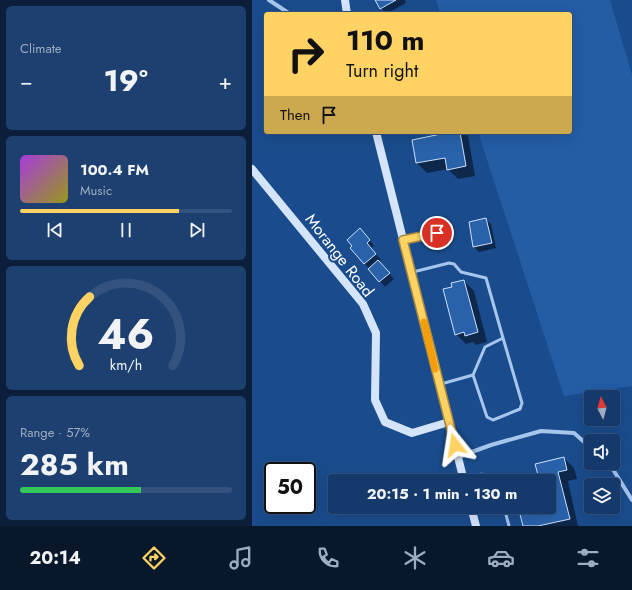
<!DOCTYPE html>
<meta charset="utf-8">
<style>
body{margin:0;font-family:Jost,sans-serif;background:#1d4070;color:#f1f3f6;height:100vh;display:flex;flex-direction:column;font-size:15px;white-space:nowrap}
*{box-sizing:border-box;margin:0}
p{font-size:13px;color:#9dacc1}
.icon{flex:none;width:22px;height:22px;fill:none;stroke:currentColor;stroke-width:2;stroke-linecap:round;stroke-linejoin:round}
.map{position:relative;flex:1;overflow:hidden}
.drawer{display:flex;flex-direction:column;gap:6px;padding:6px;background:#0b1f3a;width:252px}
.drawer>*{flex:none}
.top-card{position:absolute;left:12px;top:12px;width:308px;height:122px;border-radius:4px;box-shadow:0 4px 16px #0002,0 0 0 1px #33537e;background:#ffd363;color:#111;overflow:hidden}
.needle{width:26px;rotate:354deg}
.controls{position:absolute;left:332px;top:390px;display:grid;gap:8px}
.controls a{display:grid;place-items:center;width:36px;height:36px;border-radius:4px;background:#14396a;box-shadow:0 4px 16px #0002,0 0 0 1px #33537e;font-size:20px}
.speed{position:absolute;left:12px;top:462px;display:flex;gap:8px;font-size:20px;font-weight:700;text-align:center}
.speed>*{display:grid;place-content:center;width:52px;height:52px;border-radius:50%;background:#14396a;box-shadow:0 4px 16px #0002,0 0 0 1px #33537e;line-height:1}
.speed .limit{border:2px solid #111;border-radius:6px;background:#fff;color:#111}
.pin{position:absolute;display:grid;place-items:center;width:34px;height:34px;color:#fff;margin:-17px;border:2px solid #fff;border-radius:50%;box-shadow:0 1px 4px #0007}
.me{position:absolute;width:44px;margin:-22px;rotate:345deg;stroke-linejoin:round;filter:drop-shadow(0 0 3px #0008)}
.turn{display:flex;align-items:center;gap:14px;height:84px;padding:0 16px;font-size:18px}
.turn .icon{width:52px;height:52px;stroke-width:2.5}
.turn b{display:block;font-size:28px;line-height:34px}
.then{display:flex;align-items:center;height:38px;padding:0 16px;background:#0003;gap:8px;font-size:15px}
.big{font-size:30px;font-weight:700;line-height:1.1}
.drawer .tile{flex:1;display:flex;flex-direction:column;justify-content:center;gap:6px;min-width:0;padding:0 14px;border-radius:6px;background:#1d4070}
.drawer .dial{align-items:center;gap:0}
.dial svg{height:104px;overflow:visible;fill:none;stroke:#33537e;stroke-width:7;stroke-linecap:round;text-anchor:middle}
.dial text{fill:#f1f3f6;stroke:none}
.song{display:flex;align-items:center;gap:12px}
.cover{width:48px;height:48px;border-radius:6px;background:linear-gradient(135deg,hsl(280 70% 55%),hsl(60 70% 35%))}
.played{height:4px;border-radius:2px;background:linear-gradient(90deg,#ffd363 75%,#33537e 75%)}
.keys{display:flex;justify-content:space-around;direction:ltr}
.heat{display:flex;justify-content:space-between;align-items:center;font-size:22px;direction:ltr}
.charge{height:6px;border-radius:3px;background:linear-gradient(90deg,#34c759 57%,#33537e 0)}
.trip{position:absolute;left:76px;top:474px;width:228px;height:40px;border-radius:4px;background:#14396a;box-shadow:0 4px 16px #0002,0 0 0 1px #33537e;font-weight:700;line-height:40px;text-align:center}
.tabs{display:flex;height:64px;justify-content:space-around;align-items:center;background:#08172a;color:#9dacc1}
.tabs .icon{width:28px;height:28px}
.tabs .current{color:#ffd363}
.tabs b{font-size:18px;color:#f1f3f6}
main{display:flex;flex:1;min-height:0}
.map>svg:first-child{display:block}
.green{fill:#235da6}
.shadow{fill:#0007}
.building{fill:#2962ab;stroke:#cde1fa}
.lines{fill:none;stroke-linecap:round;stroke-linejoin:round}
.lane{stroke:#a7c6ee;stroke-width:3}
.street{stroke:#a7c6ee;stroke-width:4}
.secondary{stroke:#d4e4fa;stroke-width:8}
.route-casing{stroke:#a68940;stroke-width:10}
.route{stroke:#ffd363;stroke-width:7}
.slow{stroke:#f59e0b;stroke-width:7}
.labels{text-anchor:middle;stroke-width:4;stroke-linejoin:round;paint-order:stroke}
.street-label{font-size:16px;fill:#fff;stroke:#1a4c8d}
</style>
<main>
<section class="drawer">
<div class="tile"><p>Climate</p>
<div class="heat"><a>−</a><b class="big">19°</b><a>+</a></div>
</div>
<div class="tile">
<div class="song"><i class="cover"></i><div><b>100.4 FM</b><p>Music</p></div></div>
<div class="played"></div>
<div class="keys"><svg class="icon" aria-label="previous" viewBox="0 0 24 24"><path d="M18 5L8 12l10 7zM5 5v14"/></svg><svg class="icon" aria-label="pause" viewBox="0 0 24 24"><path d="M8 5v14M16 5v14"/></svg><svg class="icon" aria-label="next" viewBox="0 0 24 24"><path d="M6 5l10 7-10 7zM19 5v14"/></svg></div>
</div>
<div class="tile dial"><svg viewBox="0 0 100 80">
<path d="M14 69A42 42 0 1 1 86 69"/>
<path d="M14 69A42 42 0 0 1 22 16" stroke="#ffd363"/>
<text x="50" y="56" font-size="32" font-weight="700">46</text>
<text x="50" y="72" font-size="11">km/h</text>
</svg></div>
<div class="tile"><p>Range · 57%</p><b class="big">285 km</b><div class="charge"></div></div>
</section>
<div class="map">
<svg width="380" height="526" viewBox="0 0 380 526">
<rect width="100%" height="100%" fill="#1a4c8d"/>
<path class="green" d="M184,0h174l22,75v311l-68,10 -86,-264h92v-118h-130z"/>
<path class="shadow" d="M124,0h29l1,3 -20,11z
M190,132h23l3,4 7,40 -17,3 -10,-10 -21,4 -10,-10 -4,-22 29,-6z
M233,219l6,5 5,24 -17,4 -5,-5z
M114,235l8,11 -3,2 10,12 -2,1 15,18 -9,8 -34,-39z
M212,281l10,10 13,51 -11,3 -3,-3 -7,2 -10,-10 -3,-47z
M312,458l10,10 3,11 -9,2 10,45h-54l-5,-19h30v-26h-30l20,-5z"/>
<path class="building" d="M123,0h21l-16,9z
M189,132h19l6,34 -19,4 -2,-12 -29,5 -4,-23 29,-6z
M234,218l6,25 -19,4 -4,-25z
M108,228l10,12 -3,3 9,11 -12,10 -14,-16 2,-2 -5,-6z
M126,260l12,13 -11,9 -11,-13z
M212,280l14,52 -13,4 -1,-4 -9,3 -12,-46 9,-2 -1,-4z
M312,457l3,13 -9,2 12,47 -32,7h-15l-5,-19h31v-26h-34l23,-6 -3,-11z"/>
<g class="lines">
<path class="lane" d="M153,240l32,-7
M161,272l36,-9 5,1 7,8 25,6 17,60 -18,9 -12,28 -32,9
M221,375l14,42 6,3 27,-11 2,-6 -19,-65
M211,477c10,-2 25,-7 32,4
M252,507l5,19"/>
<path class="street" d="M17,0l21,14
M206,457l33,-12 50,-14 33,2 17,15
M357,463l23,37"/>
<path class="secondary" d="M93,0l2,14
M124,132l88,349
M0,169l111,135 13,29 -1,67 10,22 27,11 37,-11
M219,507l5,19"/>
</g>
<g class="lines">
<g class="route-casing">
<path id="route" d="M185,233l-34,7 52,205"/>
</g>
<use href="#route" class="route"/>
<path class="slow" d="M172,322l11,47"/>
</g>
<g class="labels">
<g class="street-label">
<text transform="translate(88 255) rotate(52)" y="6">Morange Road</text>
</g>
</g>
</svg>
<div class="controls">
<a><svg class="needle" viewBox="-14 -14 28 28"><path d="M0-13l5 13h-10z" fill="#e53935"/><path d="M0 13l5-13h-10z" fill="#9dacc1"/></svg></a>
<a><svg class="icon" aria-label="sound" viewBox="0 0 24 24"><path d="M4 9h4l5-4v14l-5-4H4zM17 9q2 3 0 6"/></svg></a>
<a><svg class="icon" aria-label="layers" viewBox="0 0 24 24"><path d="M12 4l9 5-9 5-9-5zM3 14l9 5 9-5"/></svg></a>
</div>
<div class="speed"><div class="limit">50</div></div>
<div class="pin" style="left:185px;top:233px;background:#d93025"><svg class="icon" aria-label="arrive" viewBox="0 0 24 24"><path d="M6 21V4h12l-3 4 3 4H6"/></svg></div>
<svg class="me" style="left:203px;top:445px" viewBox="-20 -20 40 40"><path d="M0-17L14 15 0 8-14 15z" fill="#ffd363" stroke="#fff" stroke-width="4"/></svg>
<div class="trip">20:15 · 1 min · 130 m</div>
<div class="top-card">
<div class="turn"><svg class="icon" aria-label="right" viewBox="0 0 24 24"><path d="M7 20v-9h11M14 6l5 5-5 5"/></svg><div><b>110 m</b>Turn right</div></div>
<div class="then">Then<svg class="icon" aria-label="arrive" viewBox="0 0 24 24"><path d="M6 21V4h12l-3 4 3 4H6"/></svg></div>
</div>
</div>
</main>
<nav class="tabs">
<b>20:14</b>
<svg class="icon current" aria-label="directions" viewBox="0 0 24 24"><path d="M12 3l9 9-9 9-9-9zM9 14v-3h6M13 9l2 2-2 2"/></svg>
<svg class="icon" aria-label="music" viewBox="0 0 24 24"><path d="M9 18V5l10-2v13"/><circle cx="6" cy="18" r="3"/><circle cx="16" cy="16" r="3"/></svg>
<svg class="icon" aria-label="phone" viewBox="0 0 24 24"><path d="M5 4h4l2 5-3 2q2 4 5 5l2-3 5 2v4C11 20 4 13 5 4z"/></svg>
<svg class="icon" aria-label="climate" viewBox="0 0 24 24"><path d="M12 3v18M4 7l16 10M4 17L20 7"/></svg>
<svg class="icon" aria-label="car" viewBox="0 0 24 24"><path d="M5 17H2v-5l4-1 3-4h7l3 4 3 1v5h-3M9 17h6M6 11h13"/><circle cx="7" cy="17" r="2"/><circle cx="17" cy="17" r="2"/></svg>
<svg class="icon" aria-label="filters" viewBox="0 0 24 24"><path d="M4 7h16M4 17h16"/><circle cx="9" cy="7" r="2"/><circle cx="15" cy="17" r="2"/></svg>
</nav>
